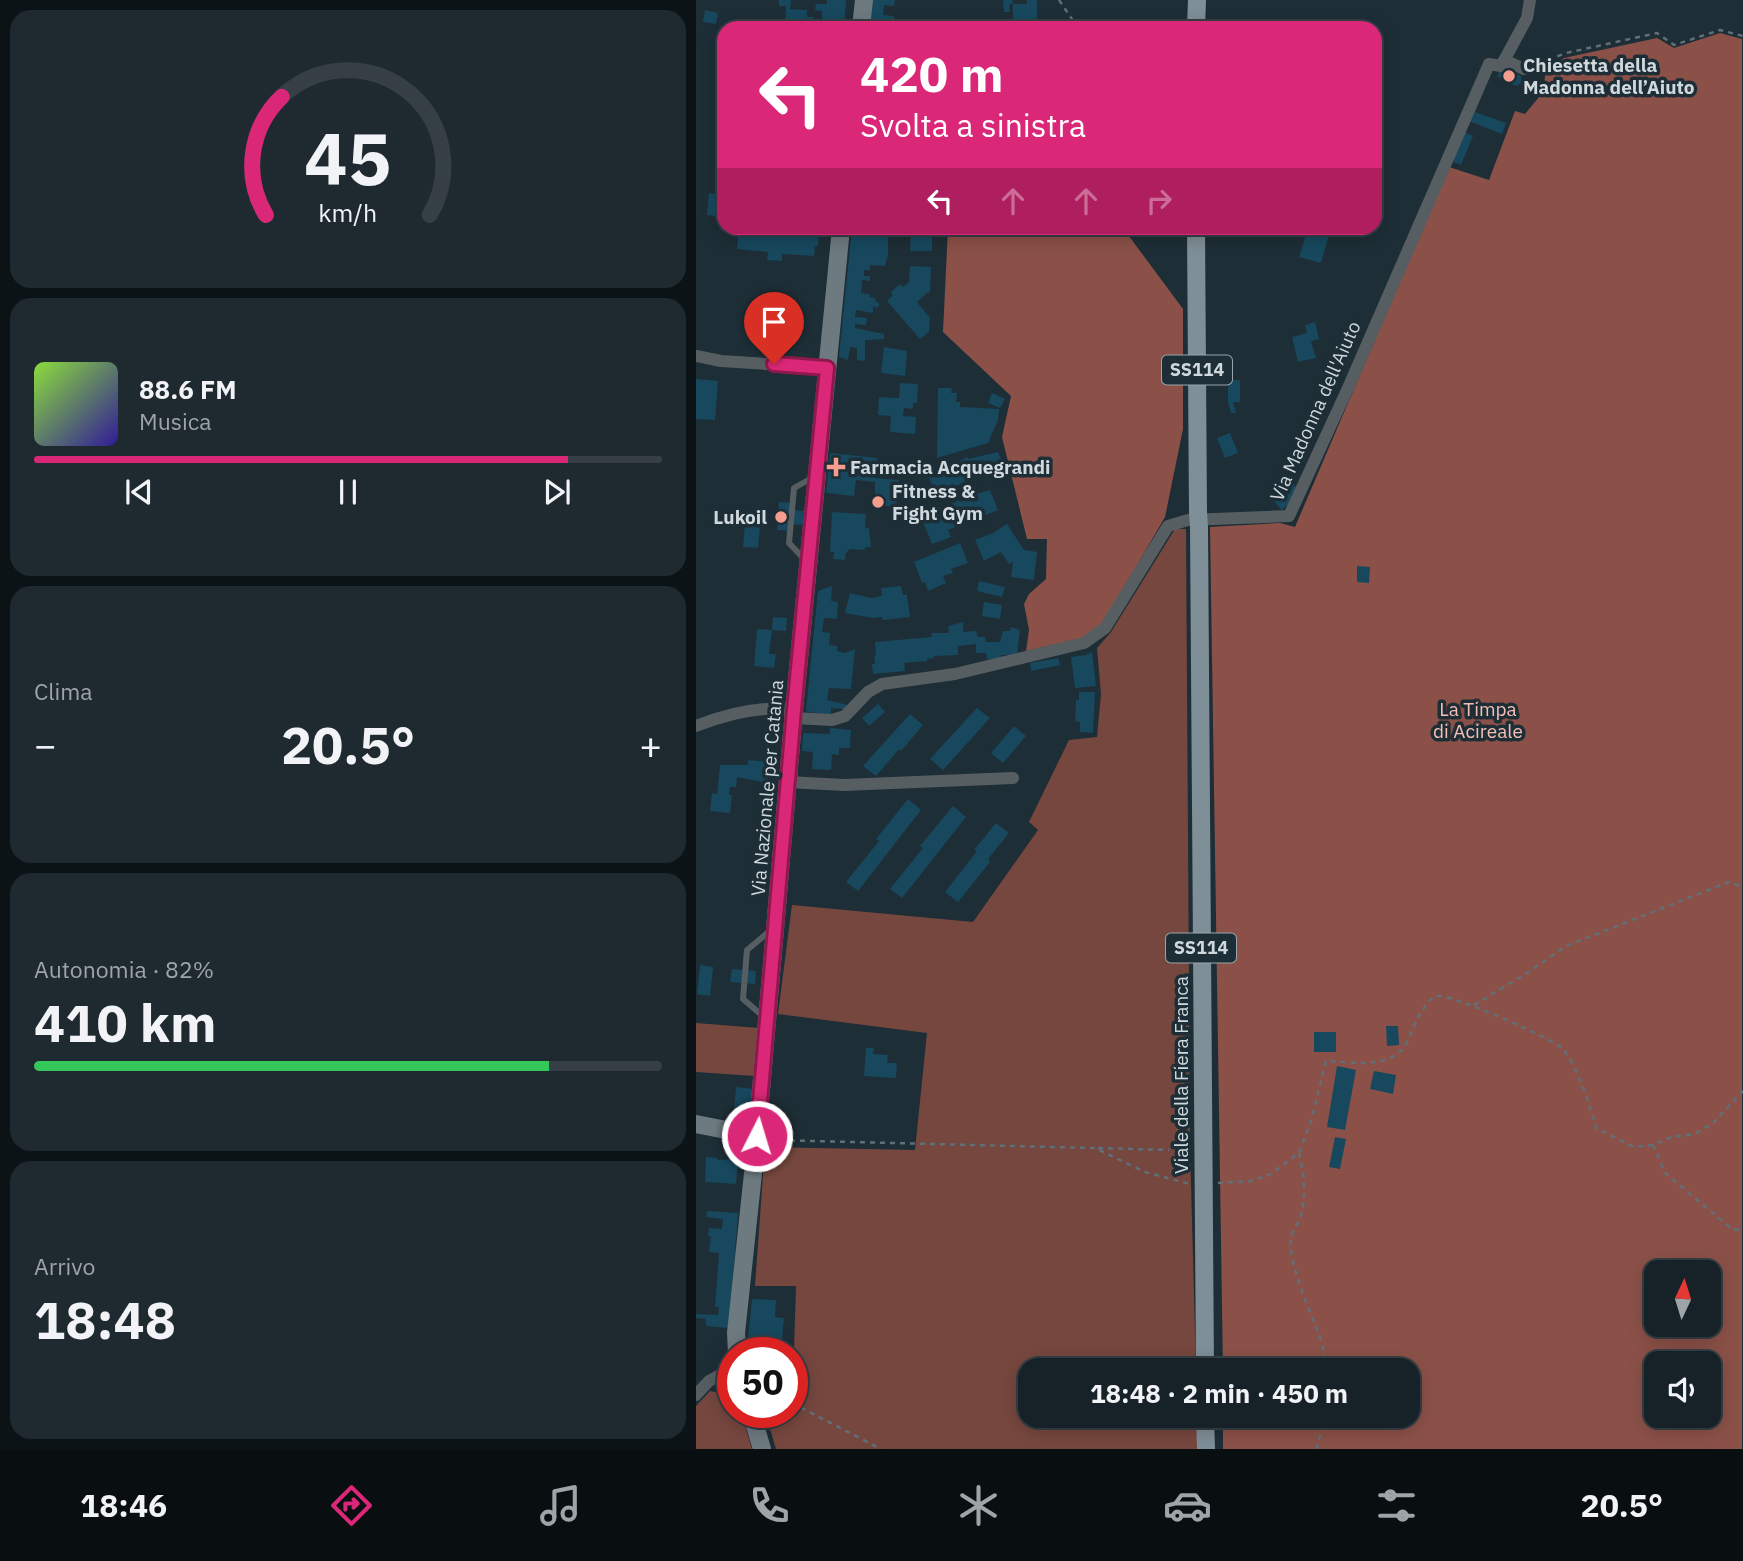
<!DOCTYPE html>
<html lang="it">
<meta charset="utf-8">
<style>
body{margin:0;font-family:"IBM Plex Sans",sans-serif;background:#1f2a30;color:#f1f3f6;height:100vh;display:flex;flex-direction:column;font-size:26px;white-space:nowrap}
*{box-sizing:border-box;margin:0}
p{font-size:23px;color:#9ea4a8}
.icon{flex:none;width:38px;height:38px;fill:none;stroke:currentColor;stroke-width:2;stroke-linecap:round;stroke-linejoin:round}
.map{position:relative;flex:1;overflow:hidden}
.drawer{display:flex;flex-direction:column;gap:10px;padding:10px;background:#0c1316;width:696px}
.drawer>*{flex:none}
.guide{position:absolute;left:21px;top:21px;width:665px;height:214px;border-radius:21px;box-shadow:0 4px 18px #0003,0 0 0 2px #353f45;background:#db2777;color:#fff;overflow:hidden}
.needle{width:46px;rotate:4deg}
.fabs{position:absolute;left:948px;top:1260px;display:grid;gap:14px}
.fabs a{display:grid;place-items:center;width:77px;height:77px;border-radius:14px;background:#162228;box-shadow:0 4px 18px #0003,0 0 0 2px #353f45;font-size:35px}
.speed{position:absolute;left:21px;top:1337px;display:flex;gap:14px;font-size:35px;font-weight:700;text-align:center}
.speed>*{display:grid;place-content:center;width:91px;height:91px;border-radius:50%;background:#162228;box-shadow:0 4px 18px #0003,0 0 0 2px #353f45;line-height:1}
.speed .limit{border:10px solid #d22;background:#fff;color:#111}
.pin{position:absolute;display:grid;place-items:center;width:60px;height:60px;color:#fff;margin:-72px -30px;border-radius:50% 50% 50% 0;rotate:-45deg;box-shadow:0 0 7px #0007}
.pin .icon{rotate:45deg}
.me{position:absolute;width:77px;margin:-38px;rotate:5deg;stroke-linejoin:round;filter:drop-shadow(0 0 5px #0008)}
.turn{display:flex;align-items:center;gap:24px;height:147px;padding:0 28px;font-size:32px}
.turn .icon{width:91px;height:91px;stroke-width:2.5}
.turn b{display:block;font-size:49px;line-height:60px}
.lanes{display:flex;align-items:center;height:66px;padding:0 28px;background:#0003;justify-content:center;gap:35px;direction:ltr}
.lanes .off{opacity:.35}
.big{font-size:52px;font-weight:700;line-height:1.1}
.drawer .card{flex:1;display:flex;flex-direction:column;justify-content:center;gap:10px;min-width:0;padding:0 24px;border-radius:21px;background:#1f2a30}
.drawer .dial{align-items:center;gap:0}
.dial svg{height:182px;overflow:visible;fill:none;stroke:#353f45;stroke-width:7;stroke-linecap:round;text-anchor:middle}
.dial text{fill:#f1f3f6;stroke:none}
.song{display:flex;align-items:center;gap:21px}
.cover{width:84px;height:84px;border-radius:10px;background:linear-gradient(135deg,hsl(90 70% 55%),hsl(250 70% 35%))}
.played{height:7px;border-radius:4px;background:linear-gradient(90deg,#db2777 85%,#353f45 85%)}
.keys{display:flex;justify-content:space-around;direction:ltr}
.heat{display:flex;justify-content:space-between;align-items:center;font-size:38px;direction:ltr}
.charge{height:10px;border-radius:5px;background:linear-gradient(90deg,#34c759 82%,#353f45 0)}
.trip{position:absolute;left:322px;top:1358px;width:402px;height:70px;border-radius:21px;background:#162228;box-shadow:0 4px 18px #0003,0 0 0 2px #353f45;font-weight:700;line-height:70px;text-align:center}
.menu{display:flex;height:112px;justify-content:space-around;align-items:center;background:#090e10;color:#9ea4a8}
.menu .icon{width:49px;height:49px}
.menu .current{color:#db2777}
.menu b{font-size:32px;color:#f1f3f6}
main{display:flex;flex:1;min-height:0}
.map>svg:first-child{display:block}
.green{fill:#76473f}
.forest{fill:#8b5148;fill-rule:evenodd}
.building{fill:#17485e}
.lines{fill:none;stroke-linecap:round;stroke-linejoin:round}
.path{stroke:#616f76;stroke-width:2.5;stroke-dasharray:5 5;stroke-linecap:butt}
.lane{stroke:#565e62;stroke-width:6}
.street{stroke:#565e62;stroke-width:12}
.secondary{stroke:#6d7a80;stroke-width:18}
.primary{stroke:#7f8f97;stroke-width:18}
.primary-bridge{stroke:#7f8f97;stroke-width:18}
.route-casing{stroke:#8e194d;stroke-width:18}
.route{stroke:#db2777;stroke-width:12}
.poi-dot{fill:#f59d8e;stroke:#1e2e36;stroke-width:2.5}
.labels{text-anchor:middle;stroke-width:7;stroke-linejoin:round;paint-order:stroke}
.shield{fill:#1e2e36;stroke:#99a5ab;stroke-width:2}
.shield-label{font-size:18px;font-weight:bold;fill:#ced8dd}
.poi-label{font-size:19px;font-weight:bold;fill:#ced8dd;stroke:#1e2e36;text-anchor:start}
.street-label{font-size:19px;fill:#ced8dd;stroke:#1e2e36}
.park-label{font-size:19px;fill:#f6bfb5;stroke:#1e2e36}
</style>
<main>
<section class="drawer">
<div class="card dial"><svg viewBox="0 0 100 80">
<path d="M14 69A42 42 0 1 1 86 69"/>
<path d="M14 69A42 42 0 0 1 21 17" stroke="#db2777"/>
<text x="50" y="56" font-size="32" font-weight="700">45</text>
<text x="50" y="72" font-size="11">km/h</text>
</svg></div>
<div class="card">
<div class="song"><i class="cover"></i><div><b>88.6 FM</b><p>Musica</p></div></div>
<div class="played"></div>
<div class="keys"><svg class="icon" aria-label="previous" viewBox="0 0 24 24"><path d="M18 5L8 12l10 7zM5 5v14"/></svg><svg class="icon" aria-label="pause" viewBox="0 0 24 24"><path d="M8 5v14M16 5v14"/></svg><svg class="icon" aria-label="next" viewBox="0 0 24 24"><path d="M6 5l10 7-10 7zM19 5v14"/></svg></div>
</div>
<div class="card"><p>Clima</p>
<div class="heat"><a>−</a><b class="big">20.5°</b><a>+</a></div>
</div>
<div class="card"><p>Autonomia · 82%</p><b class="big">410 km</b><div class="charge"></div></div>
<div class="card"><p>Arrivo</p><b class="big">18:48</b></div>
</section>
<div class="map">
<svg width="1047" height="1449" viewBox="0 0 1047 1449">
<rect width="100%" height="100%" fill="#1e2e36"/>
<path class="green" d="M479,529h11l4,616 6,225h-166v46h167v33h-421l-11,-37h27l4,-126h-41l10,-139 150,3 12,-117 -149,-19 14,-109 181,17 65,-92 -9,-8 40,-82 28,-3 4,-43 -4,-46 14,-16z
M0,1023l63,5 -4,48 -59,-4z
M14,1391l23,5v16h8l11,37h-56v-43z"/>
<path class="forest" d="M1024,33l22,6v1410h-519v-33h185v-46h-185l-13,-843 70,-4 15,4 154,-360 40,13 26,-69 10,3 19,-23 1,-17 19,-16 93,-20 17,10zM961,1272h52v53h-52zM961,1363h52v53h-52z
M252,228h175l60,81v120l-18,88 -62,107 -21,14 -56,13 3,-21 -5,-26 5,-10 17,-15 1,-40h-20l-25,-102 9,-41 -68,-64z"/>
<path class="building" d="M83,0h12l-1,9 17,1v7h7l-1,4h9v-10l-7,-1 1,-6h11v-4h19l-2,28h-38v-3l-21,-1 1,-18h-7z
M177,0h22l-1,6 -10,-1 -1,10 11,1v7l19,2v3h-43z
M307,0h9l1,4h14v-4h10v21h-10v7h-20v-2l11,-1 -1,-4h-4v-17h-4l1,8h-6z
M9,10l13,3 -2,11 -13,-2z
M807,66l18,10 1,7 -6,3 -19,-10z
M776,111l34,12 -4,11 -33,-13z
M768,132l9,4 -12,29 -9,-4z
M13,193l10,1 -2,22 -10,-1z
M43,228l49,3v6h13v-9h18l-1,18h-3l-1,10 -32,-2v7l-15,-1 1,-8 -31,-3z
M156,228h11v3l5,1v-3h8l16,4v5l-4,-1v18l-3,11 -15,-1v5h-6v6h6v5l-8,-1 -1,13 9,1 -1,3 7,1 -1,2 4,4 -1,4 -5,-2v7l-17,-3 -1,7 12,1 -1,7 -11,-1v4l29,6v5l-19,1v21l-8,-1v-12l-7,-1 -2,13 -9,-3z
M215,228h21v23h-22z
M612,228h23l-10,35 -22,-6z
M214,266l21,1 -1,26 -2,-1 -11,10 13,16 -1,14 -9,7 -33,-38 6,-6 -2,-3 9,-8 3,3 6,-5z
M619,322l4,17 -8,2 5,17 -18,4 -6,-25 15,-4 -2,-8z
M188,347l23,4 -2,25 -24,-3z
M0,379l22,2 -3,39 -19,-1z
M532,380h12v22h-7l3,11h-5l-3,-11z
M204,383l18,1 -1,19h-4v6l-9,-1 -1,8 13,1 -1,17 -25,-2 1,-16 -13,-1 1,-18 20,1z
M242,388h14l-1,5h6l-1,9h4v5l39,2 -1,11 -10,23 -51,15z
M296,393l13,6 -5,9 -12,-5z
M534,433l8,20 -13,5 -8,-20z
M302,452l8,18 -21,7 -1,-3 -9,4 -1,-2 -19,11 -1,-3 -11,4 1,3 -8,3 -9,-21 20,-8 1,2 19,-10 1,2z
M134,453l47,5 -2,20 24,2 -3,27 -21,-2v-23l-19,-2 -2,16 -28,-3z
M593,479l8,9 -5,13 -10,9 -12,-13z
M294,490l8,20 -50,20 3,7 -19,7 -11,-27 19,-10 1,3 18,-10 1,2 11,-4 -1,-2z
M83,502l14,1 -1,7 12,1 -1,14 -12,-1v7l-14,-1z
M136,512l34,2 -1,14h4l2,19h-6v3l-15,-1 -4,4 -1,7 -12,-1 1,-7h-4z
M50,513l15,1 -3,34 -15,-1z
M311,524l17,26 13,2 -3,28 -23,-3 2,-15 -4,2 -8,-12 -17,9 -9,-21 18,-7z
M264,543l8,20 -17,6 2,4 -10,3 3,7 -18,8 -3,-9 -3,1 -8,-21z
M661,566l13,1 -1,16 -12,-1z
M283,581l26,6 -3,10 -25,-6z
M136,586l-1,15 7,1 -1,17 -13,-1 -2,14 8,1 -1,12 8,1v5l8,2 10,-4 -4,40 -22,-1 -2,12 21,5 -4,4 -13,-1v8l-25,-5 12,-120z
M205,586l2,9h4l3,22 -27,3 -1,-3 -9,1 -28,-5 5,-20 21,5 11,-2 -1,-8z
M288,602l18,3 -2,14 -18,-3z
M77,617l14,1 -1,13 -14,-1z
M267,622v10l13,-1 2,6h7l1,5h14l3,-11h7l1,-4 9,3 -3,25h-16v4h-14l-1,-6h-10v-9l-18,2v9l-24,1v2l-7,1v2l-23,2 1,8 -32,3 -1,-10h3l-1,-8 2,-1 -1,-13 57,-5 -1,-4h18l-1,-7z
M61,629l15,1 -3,24h7l-2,14 -20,-2z
M396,652l4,34 -21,2 -4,-31 15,-2z
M362,658l2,7 -29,6 -1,-8z
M383,692h16l-2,41 -13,-1v-10l-5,-1 1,-21h3z
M182,704l7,8 -16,14 -7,-8z
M281,708l13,10 -47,52 -13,-11z
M214,714l13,11 -22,26 -2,-2 -23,27 -13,-10z
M318,726l12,10 -23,27 -12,-10z
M134,728l21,2 -1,18h-11v7l-7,-1 -1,16 -19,-1 1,-17 -11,-1 1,-18 27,1z
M52,760l22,2 -2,21 -31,-6 -1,10h-6l-1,8h3l-2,18 -20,-2 2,-18 5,1 3,-29h28z
M212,799l13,11 -63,81 -12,-9 33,-41 -3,-2z
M257,806l13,11 -64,81 -12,-9 33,-41 -3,-2z
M300,823l13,10 -21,26 2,3 -32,40 -13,-10 32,-41 -3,-1z
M4,965l13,2 -3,29 -13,-2z
M36,969l24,2 -1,13 -25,-2z
M690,1026h12l1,19 -12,1z
M618,1032h22v20h-22z
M170,1048h8l-1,6 15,1 -1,8h10l-1,15 -32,-2z
M641,1066l19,4 -11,60 -18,-3z
M678,1071l22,4 -3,19 -23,-5z
M40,1087l18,2 -3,36 -18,-2z
M72,1110l13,1 -3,25 -12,-1z
M639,1137l11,2 -6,30 -11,-2z
M10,1157l11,1v2l21,-1 -2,25 -31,-2z
M11,1211l31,2 -9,115 -23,-2v-7l-10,-1v-4l22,1 1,-8h-4l4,-54 -10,-1 2,-16h-3l1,-8 13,1 1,-10 -17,-2z
M56,1299l24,1 -1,17 9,1 -3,31 -18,-2v6h-13l-2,-13z"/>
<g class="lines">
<path class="path" d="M363,0l19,28
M852,60l18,-7 91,-20 17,12 46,-15 23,6
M778,1005l50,-30 42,-29 163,-64 14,5
M74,1140l325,8 50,24 45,12
M957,1145l12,28 67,56 11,1
M402,1148l71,2
M603,1153c5,21 8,45 1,65 -2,7 -8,14 -9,20 -4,25 23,81 31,105 2,9 3,18 5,27
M522,1183l32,-2 21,-7 28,-21 13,-35 14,-57c24,1 65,9 80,-17 6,-11 9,-23 16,-33 4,-6 8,-13 14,-15 11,-4 118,43 127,53 12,14 29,60 33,79l38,19 19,-2 19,-8 23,-3 18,-11 30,-32
M96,1403l89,46
M621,1449l1,-8 11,-25"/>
<path class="lane" d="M110,561l-17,-18 5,-55 18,-10
M68,1017l-21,-18 4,-49 24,-20"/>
<path class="street" d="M808,60l20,9 14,-5
M0,356l25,5 106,7
M98,718l38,2 13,-4 23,-24 14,-8 73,-10 129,-31 21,-15 63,-102 20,-6 101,-4 59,-128 141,-324 12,2 26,-48 3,-18
M0,726c31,-12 65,-21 98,-16
M92,782l56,3 169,-7
M0,1395l13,-14 24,-13"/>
<path class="secondary" d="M165,28l3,-28
M0,1124l61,12
M41,1353l-1,-20 21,-197 37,-426 47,-482
M55,1412l11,37"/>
<path class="primary" d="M500,28l1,-28
M500,228l2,284
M503,527l6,843
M509,1416l1,33"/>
<path class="primary-bridge" d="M502,512l1,15"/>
</g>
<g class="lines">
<g class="route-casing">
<path id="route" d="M61,1136l37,-426 33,-342 -53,-4"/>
</g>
<use href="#route" class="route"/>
</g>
<g class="poi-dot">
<circle cx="813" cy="76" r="7"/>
<path d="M136.5 456.5h7v7h7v7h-7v7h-7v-7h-7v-7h7z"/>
<circle cx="182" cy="502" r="7"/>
<circle cx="85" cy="517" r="7"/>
</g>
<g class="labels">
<g class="shield">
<rect x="466" y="355.5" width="70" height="29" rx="5"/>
<rect x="470" y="933.5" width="70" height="29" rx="5"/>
</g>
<g class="shield-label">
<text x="501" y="376">SS114</text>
<text x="505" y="954">SS114</text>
</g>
<g class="poi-label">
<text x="827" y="72">Chiesetta della<tspan x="827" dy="22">Madonna dell’Aiuto</tspan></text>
<text x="154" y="474">Farmacia Acquegrandi</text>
<text x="196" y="498">Fitness &amp;<tspan x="196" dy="22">Fight Gym</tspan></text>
<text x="71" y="524" text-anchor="end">Lukoil</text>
</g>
<g class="street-label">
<text transform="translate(619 411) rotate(-66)" y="7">Via Madonna dell'Aiuto</text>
<text transform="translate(71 788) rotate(-85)" y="7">Via Nazionale per Catania</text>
<text transform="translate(485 1075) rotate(-90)" y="7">Viale della Fiera Franca</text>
</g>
<g class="park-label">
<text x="782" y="716">La Timpa<tspan x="782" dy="22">di Acireale</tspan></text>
</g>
</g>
</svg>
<div class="fabs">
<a><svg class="needle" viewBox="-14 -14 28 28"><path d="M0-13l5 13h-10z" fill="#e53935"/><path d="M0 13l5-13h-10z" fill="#9ea4a8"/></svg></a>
<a><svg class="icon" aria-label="sound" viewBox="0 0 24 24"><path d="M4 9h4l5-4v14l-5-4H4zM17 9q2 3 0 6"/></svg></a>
</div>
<div class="speed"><div class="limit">50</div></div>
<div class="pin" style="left:78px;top:364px;background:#d93025"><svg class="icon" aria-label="arrive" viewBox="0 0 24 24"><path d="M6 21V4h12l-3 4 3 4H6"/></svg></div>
<svg class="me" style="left:61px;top:1136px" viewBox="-20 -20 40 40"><circle r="17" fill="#db2777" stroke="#fff" stroke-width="3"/><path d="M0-11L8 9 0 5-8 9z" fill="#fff"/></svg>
<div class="trip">18:48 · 2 min · 450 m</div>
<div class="guide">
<div class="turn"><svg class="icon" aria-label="left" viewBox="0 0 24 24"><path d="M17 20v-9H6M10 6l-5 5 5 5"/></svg><div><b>420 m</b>Svolta a sinistra</div></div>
<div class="lanes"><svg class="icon" aria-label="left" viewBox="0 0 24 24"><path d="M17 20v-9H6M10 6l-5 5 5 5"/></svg><svg class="icon off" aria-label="ahead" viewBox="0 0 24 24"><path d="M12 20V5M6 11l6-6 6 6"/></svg><svg class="icon off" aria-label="ahead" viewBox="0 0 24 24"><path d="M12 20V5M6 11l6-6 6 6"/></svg><svg class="icon off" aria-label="right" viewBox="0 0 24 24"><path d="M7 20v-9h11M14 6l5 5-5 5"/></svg></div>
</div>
</div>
</main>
<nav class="menu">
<b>18:46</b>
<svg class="icon current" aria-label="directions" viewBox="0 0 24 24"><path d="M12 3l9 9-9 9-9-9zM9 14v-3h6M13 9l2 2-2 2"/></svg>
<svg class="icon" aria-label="music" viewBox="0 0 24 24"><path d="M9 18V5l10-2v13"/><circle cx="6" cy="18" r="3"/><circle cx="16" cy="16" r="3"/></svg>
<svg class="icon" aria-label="phone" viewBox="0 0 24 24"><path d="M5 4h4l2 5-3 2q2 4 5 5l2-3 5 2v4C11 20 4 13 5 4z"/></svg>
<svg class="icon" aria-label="climate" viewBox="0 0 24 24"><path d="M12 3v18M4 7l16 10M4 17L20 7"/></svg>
<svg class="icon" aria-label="car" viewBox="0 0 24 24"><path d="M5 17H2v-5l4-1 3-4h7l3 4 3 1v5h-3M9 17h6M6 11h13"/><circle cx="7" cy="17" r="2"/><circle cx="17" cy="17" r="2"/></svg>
<svg class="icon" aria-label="filters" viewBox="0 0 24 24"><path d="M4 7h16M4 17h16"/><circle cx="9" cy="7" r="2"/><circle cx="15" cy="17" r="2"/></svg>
<b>20.5°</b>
</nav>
